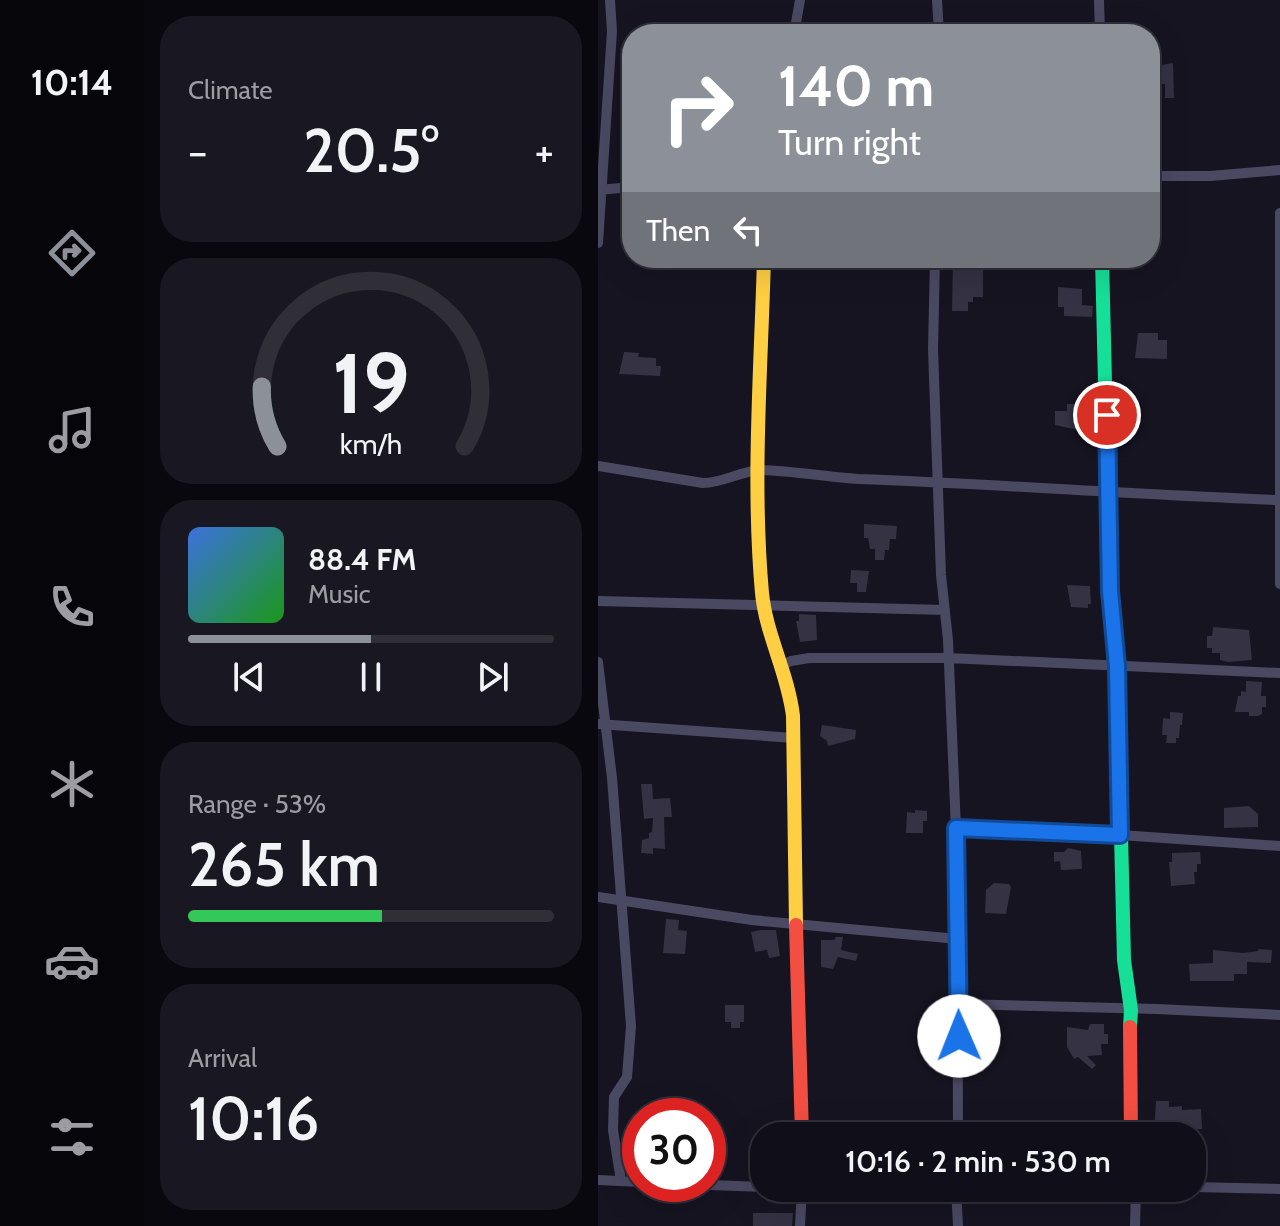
<!DOCTYPE html>
<meta charset="utf-8">
<style>
body{margin:0;font-family:Cabin,sans-serif;background:#191822;color:#f1f3f6;height:100vh;display:flex;flex-direction:column;font-size:30px;white-space:nowrap}
*{box-sizing:border-box;margin:0}
p{font-size:26px;color:#9c9ca2}
.icon{flex:none;width:44px;height:44px;fill:none;stroke:currentColor;stroke-width:2;stroke-linecap:round;stroke-linejoin:round}
.map{position:relative;flex:1;overflow:hidden}
.drawer{display:flex;flex-direction:column;gap:16px;padding:16px;background:#09080e;width:454px}
.drawer>*{flex:none}
.top-card{position:absolute;left:24px;top:24px;width:538px;height:244px;border-radius:32px;box-shadow:0 8px 32px #0002,0 0 0 2px #302f38;background:#8c9099;color:#fff;overflow:hidden}
.speed{position:absolute;left:24px;top:1098px;display:flex;gap:16px;font-size:40px;font-weight:700;text-align:center}
.speed>*{display:grid;place-content:center;width:104px;height:104px;border-radius:50%;background:#100f19;box-shadow:0 8px 32px #0002,0 0 0 2px #302f38;line-height:1}
.speed .limit{border:12px solid #d22;background:#fff;color:#111}
.pin{position:absolute;display:grid;place-items:center;width:68px;height:68px;color:#fff;margin:-34px;border:4px solid #fff;border-radius:50%;box-shadow:0 2px 8px #0007}
.me{position:absolute;width:88px;margin:-44px;rotate:359deg;stroke-linejoin:round;filter:drop-shadow(0 0 6px #0008)}
.turn{display:flex;align-items:center;gap:28px;height:168px;padding:0 24px;font-size:36px}
.turn .icon{width:104px;height:104px;stroke-width:2.5}
.turn b{display:block;font-size:56px;line-height:68px}
.then{display:flex;align-items:center;height:76px;padding:0 24px;background:#0003;gap:16px;font-size:30px}
.big{font-size:60px;font-weight:600;line-height:1.1}
.drawer .card{flex:1;display:flex;flex-direction:column;justify-content:center;gap:12px;min-width:0;padding:0 28px;border-radius:32px;background:#191822}
.drawer .dial{align-items:center;gap:0}
.dial svg{height:208px;overflow:visible;fill:none;stroke:#302f38;stroke-width:7;stroke-linecap:round;text-anchor:middle}
.dial text{fill:#f1f3f6;stroke:none}
.song{display:flex;align-items:center;gap:24px}
.cover{width:96px;height:96px;border-radius:12px;background:linear-gradient(135deg,hsl(220 70% 55%),hsl(120 70% 35%))}
.played{height:8px;border-radius:4px;background:linear-gradient(90deg,#8c9099 50%,#302f38 50%)}
.keys{display:flex;justify-content:space-around;direction:ltr}
.heat{display:flex;justify-content:space-between;align-items:center;font-size:44px;direction:ltr}
.charge{height:12px;border-radius:6px;background:linear-gradient(90deg,#34c759 53%,#302f38 0)}
.trip{position:absolute;left:152px;top:1122px;width:456px;height:80px;border-radius:32px;background:#100f19;box-shadow:0 8px 32px #0002,0 0 0 2px #302f38;font-weight:600;line-height:80px;text-align:center}
main{display:flex;flex:1;min-height:0}
.menu{display:flex;flex-direction:column;width:144px;justify-content:space-around;align-items:center;background:#06060a;color:#9c9ca2}
.menu .icon{width:56px;height:56px}
.menu .on{color:#8c9099}
.menu b{font-size:36px;color:#f1f3f6}
.map>svg:first-child{display:block}
.building{fill:#343243}
.lines{fill:none;stroke-linecap:round;stroke-linejoin:round}
.street{stroke:#4a4962;stroke-width:10}
.fast{stroke:#16e098;stroke-width:14}
.slow{stroke:#ffcf43;stroke-width:14}
.jam{stroke:#f24e42;stroke-width:14}
.route-casing{stroke:#114b97;stroke-width:20}
.route{stroke:#1a73e8;stroke-width:14}
</style>
<main>
<nav class="menu">
<b>10:14</b>
<svg class="icon on" aria-label="directions" viewBox="0 0 24 24"><path d="M12 3l9 9-9 9-9-9zM9 14v-3h6M13 9l2 2-2 2"/></svg>
<svg class="icon" aria-label="music" viewBox="0 0 24 24"><path d="M9 18V5l10-2v13"/><circle cx="6" cy="18" r="3"/><circle cx="16" cy="16" r="3"/></svg>
<svg class="icon" aria-label="phone" viewBox="0 0 24 24"><path d="M5 4h4l2 5-3 2q2 4 5 5l2-3 5 2v4C11 20 4 13 5 4z"/></svg>
<svg class="icon" aria-label="climate" viewBox="0 0 24 24"><path d="M12 3v18M4 7l16 10M4 17L20 7"/></svg>
<svg class="icon" aria-label="car" viewBox="0 0 24 24"><path d="M5 17H2v-5l4-1 3-4h7l3 4 3 1v5h-3M9 17h6M6 11h13"/><circle cx="7" cy="17" r="2"/><circle cx="17" cy="17" r="2"/></svg>
<svg class="icon" aria-label="filters" viewBox="0 0 24 24"><path d="M4 7h16M4 17h16"/><circle cx="9" cy="7" r="2"/><circle cx="15" cy="17" r="2"/></svg>
</nav>
<section class="drawer">
<div class="card"><p>Climate</p>
<div class="heat"><a>−</a><b class="big">20.5°</b><a>+</a></div>
</div>
<div class="card dial"><svg viewBox="0 0 100 80">
<path d="M14 69A42 42 0 1 1 86 69"/>
<path d="M14 69A42 42 0 0 1 8 46" stroke="#8c9099"/>
<text x="50" y="56" font-size="32" font-weight="700">19</text>
<text x="50" y="72" font-size="11">km/h</text>
</svg></div>
<div class="card">
<div class="song"><i class="cover"></i><div><b>88.4 FM</b><p>Music</p></div></div>
<div class="played"></div>
<div class="keys"><svg class="icon" aria-label="previous" viewBox="0 0 24 24"><path d="M18 5L8 12l10 7zM5 5v14"/></svg><svg class="icon" aria-label="pause" viewBox="0 0 24 24"><path d="M8 5v14M16 5v14"/></svg><svg class="icon" aria-label="next" viewBox="0 0 24 24"><path d="M6 5l10 7-10 7zM19 5v14"/></svg></div>
</div>
<div class="card"><p>Range · 53%</p><b class="big">265 km</b><div class="charge"></div></div>
<div class="card"><p>Arrival</p><b class="big">10:16</b></div>
</section>
<div class="map">
<svg width="682" height="1226" viewBox="0 0 682 1226">
<rect width="100%" height="100%" fill="#161421"/>
<path class="building" d="M575,63l1,35h-9v-14l-11,1v-9h-4v-9z
M355,258h30v39h-10v5h-5v9h-16z
M460,287l24,2v16l11,1 -1,11 -28,-1v-9h-6z
M540,333h20v7h9v19l-32,-1z
M26,352l15,1 -1,4 18,1v8h5l-1,10 -41,-2z
M469,404h17l3,28 -32,-7v-14h12z
M266,524l33,2 -1,13h-6l-1,11h-4l-1,10h-9v-11h-5l-2,-11h-4z
M253,570l18,1 -3,21h-9v-9h-7z
M469,585l23,1 1,18h-3v4l-17,-1z
M201,614l17,1 1,25 -17,2 -4,-21h3z
M615,627l36,3 3,30 -24,2 -8,-2v-7h-8v-5h-5v-12h5z
M648,681l16,1 -1,14h5v11h-4v7l-4,2h-9v-4h-14l3,-16h3v-5l5,1z
M572,712l13,1 -1,12h-2l-1,13h-3v5h-10l1,-8h-5l1,-17 7,1z
M224,725l34,5 -1,9 -27,7 -1,-5 -7,-5z
M43,784h11l1,15 17,-1 2,19h-8l1,32 -12,-1v6l-12,-1 1,-13 7,-2v-5l3,-1 1,-14 -9,1z
M651,806l9,8v13l-34,1v-20z
M317,810l12,1v10h-4v12h-17l1,-21 8,1z
M470,848l13,3 1,18 -21,1 -1,-9 -6,1v-10h10z
M602,852l1,12h-4v8h-3l1,12 -24,2 -2,-24h3v-9z
M396,883l15,1 2,3 -5,27 -21,-1 1,-23z
M68,919l13,1 -1,10 9,1 -2,23 -22,-1z
M163,930h15l4,26 -11,2 -2,-8 -12,2 -4,-20z
M238,937h7l-2,13 17,4 -2,7 -18,-4 -5,12 -12,-2v-27h13z
M661,949l13,1 -1,13 -24,-1v12h-13v7h-44l-1,-17 24,-1v-13l30,3 15,-2z
M127,1005h19v17h-4v6h-9v-6h-6z
M492,1024h14v10h4v10h-7l1,11 -15,1 9,9 -4,4 -14,-12 -4,2 -7,-12v-20l21,3z
M558,1101h13v6l13,-1v4l19,-1 1,20 -23,1v4h-25z
M155,1213h40l-1,13h-39z"/>
<g class="lines">
<path class="street" d="M339,0l2,34
M501,0l1,34
M196,34l6,-34
M552,176h60l70,-6
M0,190l34,-3
M682,213v371
M0,243l14,-212 -2,-31
M337,258l-2,91 8,226 7,65 9,213 1,283
M0,466l105,17c21,0 39,-13 59,-13 32,1 65,7 97,9 140,5 280,16 420,21
M0,601l347,9
M0,662l14,116 19,248 -4,51 -13,20 -1,33 8,51
M184,665l9,-4 18,-3h139l332,15
M0,724l196,14
M358,828l164,7 160,11
M0,897l154,23 206,19
M360,1004l199,5 123,6
M0,1180l42,2
M86,1184l80,3
M594,1187l88,2
M184,1188h46
M358,1188l2,38
M202,1226l2,-38
M537,1226l1,-38"/>
<path class="fast" d="M504,258l8,333 7,75 7,294 7,50 -1,17"/>
<path class="slow" d="M166,258c-3,111 -12,224 -2,335 4,42 26,80 31,123l3,209"/>
<path class="jam" d="M198,925l6,211
M532,1027l1,109"/>
</g>
<g class="lines">
<g class="route-casing">
<path id="route" d="M361,1036l-3,-208 164,7 -3,-169 -7,-75 -3,-176"/>
</g>
<use href="#route" class="route"/>
</g>
</svg>
<div class="speed"><div class="limit">30</div></div>
<div class="pin" style="left:509px;top:415px;background:#d93025"><svg class="icon" aria-label="arrive" viewBox="0 0 24 24"><path d="M6 21V4h12l-3 4 3 4H6"/></svg></div>
<svg class="me" style="left:361px;top:1036px" viewBox="-20 -20 40 40"><circle r="19" fill="#fff"/><path d="M0-13L10 11 0 6-10 11z" fill="#1a73e8"/></svg>
<div class="trip">10:16 · 2 min · 530 m</div>
<div class="top-card">
<div class="turn"><svg class="icon" aria-label="right" viewBox="0 0 24 24"><path d="M7 20v-9h11M14 6l5 5-5 5"/></svg><div><b>140 m</b>Turn right</div></div>
<div class="then">Then<svg class="icon" aria-label="left" viewBox="0 0 24 24"><path d="M17 20v-9H6M10 6l-5 5 5 5"/></svg></div>
</div>
</div>
</main>
